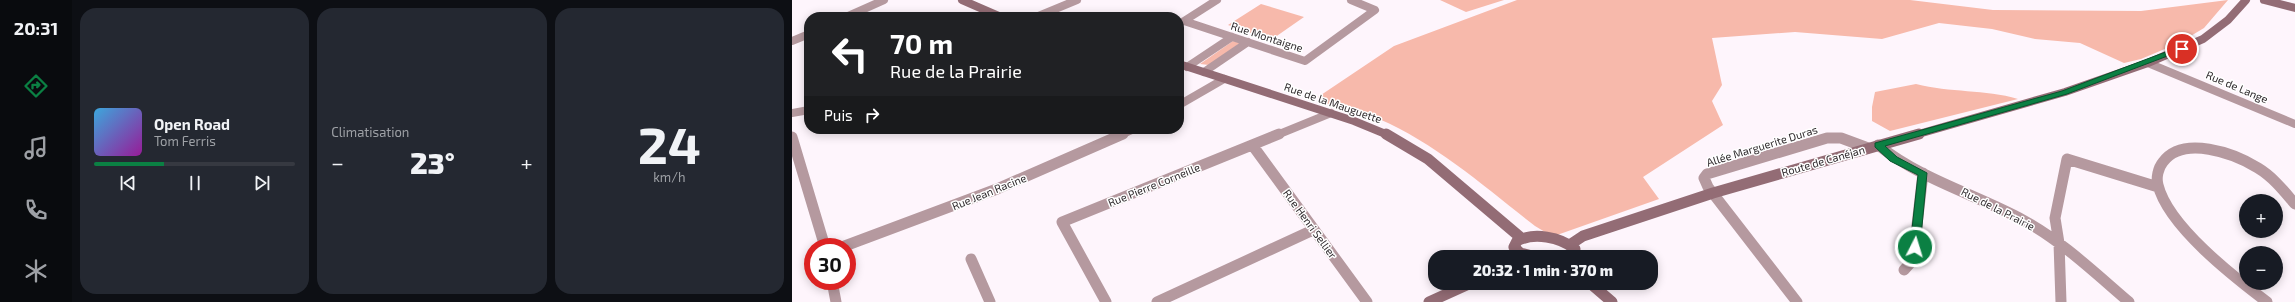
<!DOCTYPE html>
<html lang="fr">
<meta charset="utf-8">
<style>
body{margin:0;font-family:"Exo 2",sans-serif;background:#242831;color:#f1f3f6;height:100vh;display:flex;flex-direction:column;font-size:15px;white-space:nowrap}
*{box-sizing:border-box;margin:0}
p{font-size:13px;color:#9ea1a6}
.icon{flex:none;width:22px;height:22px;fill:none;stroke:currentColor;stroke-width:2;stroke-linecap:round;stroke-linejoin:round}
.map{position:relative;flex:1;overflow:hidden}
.side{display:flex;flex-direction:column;gap:8px;padding:8px;background:#0d0f14;width:720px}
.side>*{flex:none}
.guide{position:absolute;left:12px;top:12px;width:380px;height:122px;border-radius:16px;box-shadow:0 2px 10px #0003;background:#202124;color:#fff;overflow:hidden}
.buttons{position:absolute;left:1447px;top:194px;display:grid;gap:8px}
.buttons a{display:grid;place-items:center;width:44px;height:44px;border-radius:50%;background:#171b24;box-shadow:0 2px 10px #0003;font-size:20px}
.speed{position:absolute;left:12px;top:238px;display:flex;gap:8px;font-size:20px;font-weight:700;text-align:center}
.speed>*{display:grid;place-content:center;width:52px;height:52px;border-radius:50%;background:#171b24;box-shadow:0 2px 10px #0003;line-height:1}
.speed .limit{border:6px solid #d22;background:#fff;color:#111}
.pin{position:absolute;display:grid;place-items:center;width:34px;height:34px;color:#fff;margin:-17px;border:2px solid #fff;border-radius:50%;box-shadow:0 1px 4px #0007}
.me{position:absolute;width:44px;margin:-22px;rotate:5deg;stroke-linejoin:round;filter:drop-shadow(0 0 3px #0008)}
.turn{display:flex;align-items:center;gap:14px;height:84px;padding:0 20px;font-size:18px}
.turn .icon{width:52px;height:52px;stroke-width:2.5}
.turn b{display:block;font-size:28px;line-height:34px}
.then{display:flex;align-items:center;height:38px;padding:0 20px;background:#0003;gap:8px;font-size:15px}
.big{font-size:30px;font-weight:800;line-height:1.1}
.side .tile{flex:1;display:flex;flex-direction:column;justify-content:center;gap:6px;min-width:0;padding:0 14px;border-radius:16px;background:#242831}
.side .dial{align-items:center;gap:0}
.dial b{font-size:52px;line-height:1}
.song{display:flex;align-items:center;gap:12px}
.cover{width:48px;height:48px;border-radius:6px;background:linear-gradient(135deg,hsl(200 70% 55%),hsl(300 70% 35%))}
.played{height:4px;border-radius:2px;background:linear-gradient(90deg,#0b8043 35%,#363941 35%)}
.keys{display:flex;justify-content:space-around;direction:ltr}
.heat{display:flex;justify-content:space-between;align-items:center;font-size:22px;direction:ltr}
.side .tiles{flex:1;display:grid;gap:8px;grid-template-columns:repeat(3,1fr)}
.trip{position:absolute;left:636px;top:250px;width:230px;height:40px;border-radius:16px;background:#171b24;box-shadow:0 2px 10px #0003;font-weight:800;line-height:40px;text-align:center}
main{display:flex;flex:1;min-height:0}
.menu{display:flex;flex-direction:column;width:72px;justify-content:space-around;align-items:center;background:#090b0e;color:#9ea1a6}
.menu .icon{width:28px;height:28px}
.menu .selected{color:#0b8043}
.menu b{font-size:18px;color:#f1f3f6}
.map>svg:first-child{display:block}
.green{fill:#f7b9ab}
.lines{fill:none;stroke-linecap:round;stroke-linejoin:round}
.street-far1{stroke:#b5999f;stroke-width:8}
.street{stroke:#b5999f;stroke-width:11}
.secondary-far1{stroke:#936c75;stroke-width:8}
.secondary{stroke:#936c75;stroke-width:11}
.route{fill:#0b8043;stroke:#07532c}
.labels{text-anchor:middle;stroke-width:3;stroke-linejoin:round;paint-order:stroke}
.street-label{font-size:11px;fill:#2f2a2d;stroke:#fff}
</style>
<main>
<nav class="menu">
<b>20:31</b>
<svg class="icon selected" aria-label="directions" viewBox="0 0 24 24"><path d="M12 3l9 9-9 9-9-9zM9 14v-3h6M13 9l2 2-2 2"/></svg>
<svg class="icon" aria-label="music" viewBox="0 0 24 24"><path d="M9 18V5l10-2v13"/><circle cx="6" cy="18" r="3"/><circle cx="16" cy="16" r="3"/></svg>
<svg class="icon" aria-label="phone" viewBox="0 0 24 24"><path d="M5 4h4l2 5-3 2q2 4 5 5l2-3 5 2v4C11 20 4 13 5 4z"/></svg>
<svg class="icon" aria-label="climate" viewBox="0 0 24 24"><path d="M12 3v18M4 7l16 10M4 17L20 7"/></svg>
</nav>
<section class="side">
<div class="tiles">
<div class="tile">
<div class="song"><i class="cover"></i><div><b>Open Road</b><p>Tom Ferris</p></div></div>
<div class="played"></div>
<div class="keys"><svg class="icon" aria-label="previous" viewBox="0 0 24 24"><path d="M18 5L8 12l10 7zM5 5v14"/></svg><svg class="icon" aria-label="pause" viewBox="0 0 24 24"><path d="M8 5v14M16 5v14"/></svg><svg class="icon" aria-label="next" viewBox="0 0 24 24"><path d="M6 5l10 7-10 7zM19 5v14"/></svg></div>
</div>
<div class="tile"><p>Climatisation</p>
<div class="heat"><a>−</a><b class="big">23°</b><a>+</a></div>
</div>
<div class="tile dial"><b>24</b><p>km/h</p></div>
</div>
</section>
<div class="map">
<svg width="1503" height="302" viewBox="0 0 1503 302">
<rect width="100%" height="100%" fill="#fef5fc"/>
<path class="green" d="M648,0h64l-38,12z
M725,0h393l83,10 148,1 87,-11 -24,28 -25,15 -38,16 -17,4 -44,-20 -45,-4 -43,-10 -53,-6 -57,16 -87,-7 -83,6 10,47 -10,16 11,24 -80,52 16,22 -102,36 -12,-3 -10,-6c-49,-38 -98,-82 -156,-107 -19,-8 -41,-12 -61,-18v-4l76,-51z
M469,4l43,13 -33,23 -43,-15z
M441,41l7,2 -31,22 -9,-1z
M1124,84c34,9 69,5 102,15l-128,32 -18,-10v-14l3,-15z"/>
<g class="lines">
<path class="street-far1" d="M54,17l38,-17
M244,17l41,-17
M392,21l121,40 70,-51 -24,-10
M392,21l33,-21
M0,41l17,-7
M1356,63l147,61
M395,67l45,-30
M412,72l44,-30
M387,105l45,-26
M0,113l17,-3
M328,135l14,-6
M485,135l54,-22"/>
<path class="street" d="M0,137l33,110
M1086,145c44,35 97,49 145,75 40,22 72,53 106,82
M461,146l114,156
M50,247l155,-58 126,-55
M179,259l19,43
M1112,270l9,-10 10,-87
M40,281l4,21
M314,302l-44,-80 217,-88
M365,302l156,-72
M1005,302l-89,-115 -4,-9 3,-4 120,-36h14l27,10
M1269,302l-2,-59 -4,-25 12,-59 91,28
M1475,302c-33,-25 -99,-76 -109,-117 -2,-7 0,-17 5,-23 20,-27 71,-9 95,6 15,9 26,23 37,36"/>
<path class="secondary-far1" d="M170,0l39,17
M1472,0l31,8
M387,64l175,57 34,14
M1123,135l150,-43 83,-29 55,-24 25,-19 18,-20"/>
<path class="secondary" d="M594,134l42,25 92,78
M779,244l12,-8 130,-43 206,-59
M744,257l-16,-4 -6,-6 3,-6c17,-9 43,-4 58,8l-1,8
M798,283l22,19
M637,302l42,-19"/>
</g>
<path class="route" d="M1387,47l7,2 -119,45 -182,52 12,11 30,16 -7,74 -5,4 -4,-1 -1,-3 8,-72 -28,-14 -15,-14v-4l187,-52z"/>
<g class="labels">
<g class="street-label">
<text transform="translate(475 37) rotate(18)" y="4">Rue Montaigne</text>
<text transform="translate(1445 87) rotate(23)" y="4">Rue de Lange</text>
<text transform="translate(541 103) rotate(19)" y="4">Rue de la Mauguette</text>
<text transform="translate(970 146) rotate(-17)" y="4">Allée Marguerite Duras</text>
<text transform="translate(1031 161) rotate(-16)" y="4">Route de Canéjan</text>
<text transform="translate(362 185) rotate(-22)" y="4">Rue Pierre Corneille</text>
<text transform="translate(197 192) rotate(-22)" y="4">Rue Jean Racine</text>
<text transform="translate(1206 209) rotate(27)" y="4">Rue de la Prairie</text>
<text transform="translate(518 224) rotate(54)" y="4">Rue Henri Sellier</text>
</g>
</g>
</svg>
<div class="buttons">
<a>+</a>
<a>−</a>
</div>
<div class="speed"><div class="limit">30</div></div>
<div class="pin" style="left:1390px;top:49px;background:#d93025"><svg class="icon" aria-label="arrive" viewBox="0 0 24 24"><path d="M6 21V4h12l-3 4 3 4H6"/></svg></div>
<svg class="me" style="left:1123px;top:247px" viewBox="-20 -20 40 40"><circle r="17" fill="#0b8043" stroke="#fff" stroke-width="3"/><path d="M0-11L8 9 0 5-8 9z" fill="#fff"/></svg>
<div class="trip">20:32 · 1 min · 370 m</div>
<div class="guide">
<div class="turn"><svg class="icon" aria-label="left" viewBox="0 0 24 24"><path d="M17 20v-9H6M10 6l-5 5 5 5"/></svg><div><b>70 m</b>Rue de la Prairie</div></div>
<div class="then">Puis<svg class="icon" aria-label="right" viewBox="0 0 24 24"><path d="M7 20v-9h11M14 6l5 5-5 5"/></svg></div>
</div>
</div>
</main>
